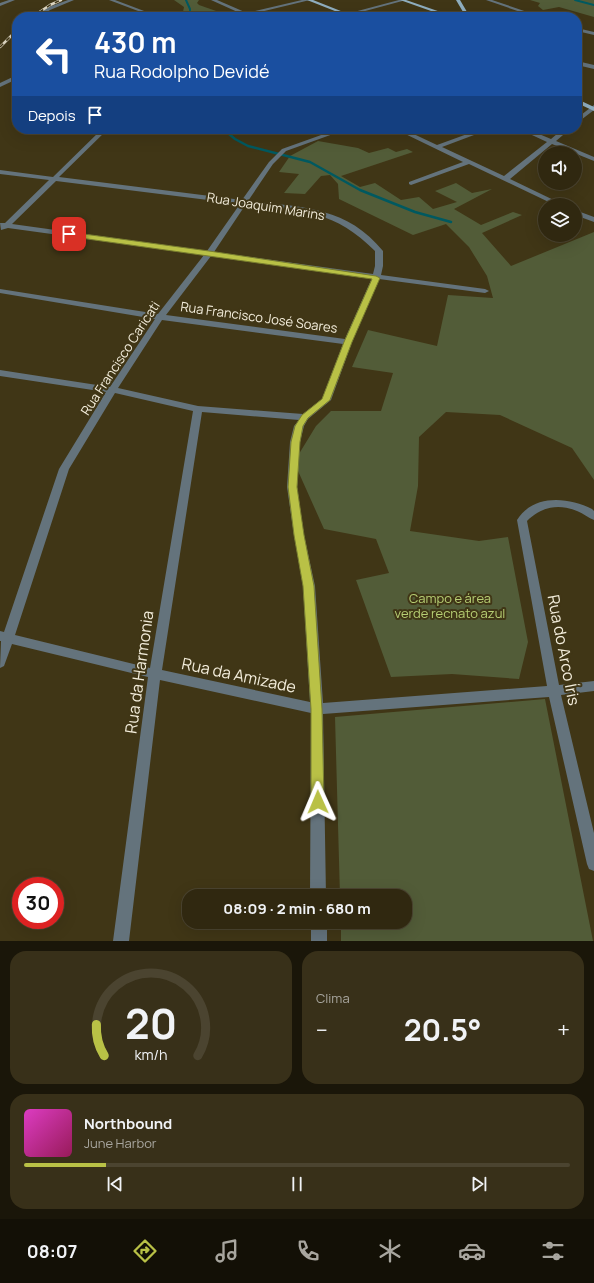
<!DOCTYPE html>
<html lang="pt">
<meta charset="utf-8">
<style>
body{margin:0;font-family:Manrope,sans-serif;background:#383019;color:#f1f3f6;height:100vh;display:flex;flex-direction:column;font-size:15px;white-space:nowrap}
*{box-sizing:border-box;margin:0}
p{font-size:13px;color:#a8a69f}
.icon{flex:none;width:22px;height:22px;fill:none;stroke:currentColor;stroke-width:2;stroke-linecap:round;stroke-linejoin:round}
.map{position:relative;height:941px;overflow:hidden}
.side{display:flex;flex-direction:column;gap:10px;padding:10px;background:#1a1609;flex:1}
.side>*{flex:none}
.guide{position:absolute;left:12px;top:12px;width:570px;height:122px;border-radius:16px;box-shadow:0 4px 16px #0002,0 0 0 1px #4b4430;background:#1a4fa0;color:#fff;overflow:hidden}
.buttons{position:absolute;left:538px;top:146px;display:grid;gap:8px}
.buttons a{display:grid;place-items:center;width:44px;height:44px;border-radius:50%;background:#302810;box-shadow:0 4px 16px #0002,0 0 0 1px #4b4430;font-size:20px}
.speed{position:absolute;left:12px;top:877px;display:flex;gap:8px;font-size:20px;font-weight:700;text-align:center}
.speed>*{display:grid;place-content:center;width:52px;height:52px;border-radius:50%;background:#302810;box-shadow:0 4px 16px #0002,0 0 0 1px #4b4430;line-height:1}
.speed .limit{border:6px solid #d22;background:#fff;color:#111}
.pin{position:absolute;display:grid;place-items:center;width:34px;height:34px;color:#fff;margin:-17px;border-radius:8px;box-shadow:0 2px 6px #0006}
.me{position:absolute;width:44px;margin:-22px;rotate:359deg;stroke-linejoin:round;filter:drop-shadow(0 0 3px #0008)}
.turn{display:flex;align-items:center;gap:14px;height:84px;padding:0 16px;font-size:18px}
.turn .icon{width:52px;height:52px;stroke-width:2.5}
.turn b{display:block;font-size:28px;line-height:34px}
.then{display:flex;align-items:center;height:38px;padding:0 16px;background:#0003;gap:8px;font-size:15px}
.big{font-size:30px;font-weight:700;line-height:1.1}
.side .card{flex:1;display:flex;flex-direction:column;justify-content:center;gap:6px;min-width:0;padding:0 14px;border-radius:16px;background:#383019}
.side .dial{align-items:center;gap:0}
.dial svg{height:104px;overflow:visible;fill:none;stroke:#4b4430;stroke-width:7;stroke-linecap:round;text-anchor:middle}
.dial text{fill:#f1f3f6;stroke:none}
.song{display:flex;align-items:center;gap:12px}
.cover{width:48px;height:48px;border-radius:6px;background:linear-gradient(135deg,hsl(310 70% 55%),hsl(330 70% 35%))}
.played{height:4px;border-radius:2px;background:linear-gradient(90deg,#b9c146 15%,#4b4430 15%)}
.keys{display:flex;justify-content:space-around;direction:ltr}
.heat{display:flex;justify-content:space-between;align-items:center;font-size:22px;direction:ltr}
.side .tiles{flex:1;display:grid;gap:10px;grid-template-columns:1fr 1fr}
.card:last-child{grid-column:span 2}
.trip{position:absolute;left:182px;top:889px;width:230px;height:40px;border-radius:16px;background:#302810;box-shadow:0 4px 16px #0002,0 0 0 1px #4b4430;font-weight:700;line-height:40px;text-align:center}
.tab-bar{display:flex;height:64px;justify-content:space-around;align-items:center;background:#131006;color:#a8a69f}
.tab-bar .icon{width:28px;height:28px}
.tab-bar .current{color:#b9c146}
.tab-bar b{font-size:18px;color:#f1f3f6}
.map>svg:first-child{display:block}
.green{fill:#525c38}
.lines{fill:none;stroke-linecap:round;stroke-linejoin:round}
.stream-far1{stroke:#005960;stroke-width:2}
.stream{stroke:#005960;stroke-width:2.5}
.minor{fill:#64737c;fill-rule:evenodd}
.major{fill:#8faebf;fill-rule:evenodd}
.rail-casing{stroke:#ddd6c2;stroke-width:2.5}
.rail{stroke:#403616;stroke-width:1.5;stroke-dasharray:4.5;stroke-linecap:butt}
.route{fill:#b9c146;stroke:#787d2e}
.labels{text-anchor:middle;stroke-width:4;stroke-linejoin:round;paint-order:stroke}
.street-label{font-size:13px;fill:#f3eddb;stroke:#403616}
.park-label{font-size:13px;fill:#b7cf74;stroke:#403616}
.near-street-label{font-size:16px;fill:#f3eddb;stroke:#403616}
</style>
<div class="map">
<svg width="594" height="941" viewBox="0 0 594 941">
<rect width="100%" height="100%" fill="#403616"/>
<path class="green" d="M174,0h25l-2,3 2,2 20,7 -20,5h-21l5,-5 1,-5z
M530,0h64v17l-35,-10 -16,3 -5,-4 2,-3z
M318,141l40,7 11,5 19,-5 8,4 11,-3 6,3 -72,24 19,11 15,-4 26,17 18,-3 14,12 24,-7 -22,-11 21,-8 16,10 20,-4 -38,20 27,16 32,-13 9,3 -40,18 29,33 83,-34v248l-22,-32 -72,-33 -54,-3 -27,25 -1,49 -8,45 69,10 29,-4 20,105 -9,37 -67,-5 -61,3 -35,-97 33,-7 -13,-34 -52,-10 -30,-67 22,-36 15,-15h50l12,-38 -41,-6 16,-37 69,16 11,-51 45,3 -6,-22 -18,-29 -23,-23 -33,11 -74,-36 -1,-15 -8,-9 -9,1 -16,18 -21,-1 15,-19 -20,-2 11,-16z
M545,699l48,242h-252v-19h64v-26h-65l-5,-179z"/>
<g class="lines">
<path class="stream-far1" d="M575,0l19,5
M185,17l5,-3v-5l-4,-9"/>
<path class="stream" d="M223,129l12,10 13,7 62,16 50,28 55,22 36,10"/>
<path class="minor" d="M9,0h6l-15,6v-3z
M68,0h6l-24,10 -11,7h-5l12,-9z
M109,0h6l45,17h-6z
M211,0h6l30,13 55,-13h8l-70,17h-8l10,-3z
M399,0h7l-63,17h-8z
M486,0h6l50,17h-7z
M464,12l23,4 2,1 -27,-3z
M443,13l2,2 -15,2v-1z
M577,28l17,4v3l-17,-4z
M577,61l17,4v4l-17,-4z
M17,75v4l-17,8v-4z
M594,105v5l-17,13v-5z
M102,129h6l-49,48 183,23 27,-38 13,-13 56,-20h9l-61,22 -13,13 -25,37c52,6 99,5 135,50v15l-2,9 104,14 4,2 -4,2 -106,-14 -27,63 -21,58 -23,19 -4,7 -4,16 -3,45 7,48 11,51 8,117 224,-17 -30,-166c16,-26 51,-23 75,-11l2,2v9c-6,-2 -11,-7 -17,-9 -19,-8 -36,-4 -50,10l32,164 35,-4v10l-33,4 33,138v38l-5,-2 -2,-5 -38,-167 -226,17 3,182h-16l1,-183 -151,-33 -31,261h-16l35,-264 -136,-33 -8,22 -4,2 1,-27h-1v-10l4,1 55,-163 47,-77 -106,-16v-6l110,17 45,-68 -155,-26v-4l158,25 46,-59 -196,-27 -7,2 -1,-7h5l44,-43 -49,-6v-4l53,7zM56,181l184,23 -33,47 -195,-27zM246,204c55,7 87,5 129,47v15l-2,8 -159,-22zM211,256l161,22 -27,61 -179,-24zM162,320l181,24 -21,55 -19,15 -105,-8 -80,-18zM115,393l78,18 -43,257 -135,-33 54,-166zM202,412l97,8 -5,6 -4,16 -3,45 7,48 9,51 7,116 -148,-32z
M395,129h8l34,16 44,-16h9l-48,18 62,29 43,-34 -28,-13h8l24,10 12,-10h7l-14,12 38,16v4l-42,-17 -42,35 54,26h-9l-86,-41 -58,21 -2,-1v-2l54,-20z
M575,210l19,7v5l-19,-7z
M311,922h16v19h-16z"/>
<path class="major" d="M307,0h6l43,17h-6z
M400,0h6l49,17h-7z
M456,0h4l10,17h-4z
M577,99l17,8v4l-17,-8z"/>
<g class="rail-casing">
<path id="rail" d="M32,17l18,-12 11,-5
M0,47l17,-17"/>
</g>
<use href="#rail" class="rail"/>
</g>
<path class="route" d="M69,232l140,19 167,25 4,2 -28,64 -22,58 -22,18 -5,8 -3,16 -3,45 7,48 10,51 8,123 2,93 -2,4 -4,2 -5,-2 -2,-4v-93l-8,-123 -9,-51 -6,-48 3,-45 4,-16 7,-11 20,-16 22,-57 28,-63 -306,-43v-3z"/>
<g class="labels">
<g class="street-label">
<text transform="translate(266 206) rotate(9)" y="5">Rua Joaquim Marins</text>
<text transform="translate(259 317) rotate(8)" y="5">Rua Francisco José Soares</text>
<text transform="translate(120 358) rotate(-57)" y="5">Rua Francisco Caricati</text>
</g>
<g class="park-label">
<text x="450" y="603">Campo e área<tspan x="450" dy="15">verde recnato azul</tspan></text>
</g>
<g class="near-street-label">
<text transform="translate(564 650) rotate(79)" y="6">Rua do Arco Íris</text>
<text transform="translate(139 672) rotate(-82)" y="6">Rua da Harmonia</text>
<text transform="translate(239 675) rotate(12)" y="6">Rua da Amizade</text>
</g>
</g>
</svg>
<div class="buttons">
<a><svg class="icon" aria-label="sound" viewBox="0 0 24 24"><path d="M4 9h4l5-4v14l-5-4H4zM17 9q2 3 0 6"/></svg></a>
<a><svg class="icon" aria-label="layers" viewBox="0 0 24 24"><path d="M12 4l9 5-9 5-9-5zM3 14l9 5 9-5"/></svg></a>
</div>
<div class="speed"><div class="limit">30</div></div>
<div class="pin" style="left:69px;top:234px;background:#d93025"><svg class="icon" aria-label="arrive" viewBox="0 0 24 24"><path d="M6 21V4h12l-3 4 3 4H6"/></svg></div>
<svg class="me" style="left:318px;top:802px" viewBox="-20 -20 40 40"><path d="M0-17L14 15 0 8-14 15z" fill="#b9c146" stroke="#fff" stroke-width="4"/></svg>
<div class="trip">08:09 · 2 min · 680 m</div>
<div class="guide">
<div class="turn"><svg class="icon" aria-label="left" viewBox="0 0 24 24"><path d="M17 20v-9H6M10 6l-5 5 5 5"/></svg><div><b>430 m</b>Rua Rodolpho Devidé</div></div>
<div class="then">Depois<svg class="icon" aria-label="arrive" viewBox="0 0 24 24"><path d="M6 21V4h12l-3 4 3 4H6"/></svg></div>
</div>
</div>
<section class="side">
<div class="tiles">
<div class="card dial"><svg viewBox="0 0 100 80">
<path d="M14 69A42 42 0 1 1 86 69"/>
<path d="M14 69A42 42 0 0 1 8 45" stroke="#b9c146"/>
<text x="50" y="56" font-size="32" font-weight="700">20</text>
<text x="50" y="72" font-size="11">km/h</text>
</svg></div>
<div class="card"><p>Clima</p>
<div class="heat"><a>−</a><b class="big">20.5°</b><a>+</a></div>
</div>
<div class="card">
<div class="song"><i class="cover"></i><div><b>Northbound</b><p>June Harbor</p></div></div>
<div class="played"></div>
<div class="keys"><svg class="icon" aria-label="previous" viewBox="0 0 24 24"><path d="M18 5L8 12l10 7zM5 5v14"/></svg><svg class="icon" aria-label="pause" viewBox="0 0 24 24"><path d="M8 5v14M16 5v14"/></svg><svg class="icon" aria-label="next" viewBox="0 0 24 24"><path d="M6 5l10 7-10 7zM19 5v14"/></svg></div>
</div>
</div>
</section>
<nav class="tab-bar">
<b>08:07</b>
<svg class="icon current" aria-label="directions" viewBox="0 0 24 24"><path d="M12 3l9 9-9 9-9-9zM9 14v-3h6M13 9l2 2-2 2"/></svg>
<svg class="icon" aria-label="music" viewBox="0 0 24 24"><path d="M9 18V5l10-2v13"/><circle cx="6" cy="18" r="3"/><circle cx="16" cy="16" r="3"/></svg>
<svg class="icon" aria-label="phone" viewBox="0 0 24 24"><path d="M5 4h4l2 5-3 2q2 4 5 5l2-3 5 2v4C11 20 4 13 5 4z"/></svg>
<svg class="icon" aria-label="climate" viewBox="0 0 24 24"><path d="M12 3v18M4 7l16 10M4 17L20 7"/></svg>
<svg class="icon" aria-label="car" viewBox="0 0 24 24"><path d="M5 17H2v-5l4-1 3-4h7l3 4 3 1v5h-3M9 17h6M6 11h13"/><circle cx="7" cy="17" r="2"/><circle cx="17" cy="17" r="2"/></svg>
<svg class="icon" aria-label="filters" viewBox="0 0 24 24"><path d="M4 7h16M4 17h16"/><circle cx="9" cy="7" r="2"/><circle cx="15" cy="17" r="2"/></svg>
</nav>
